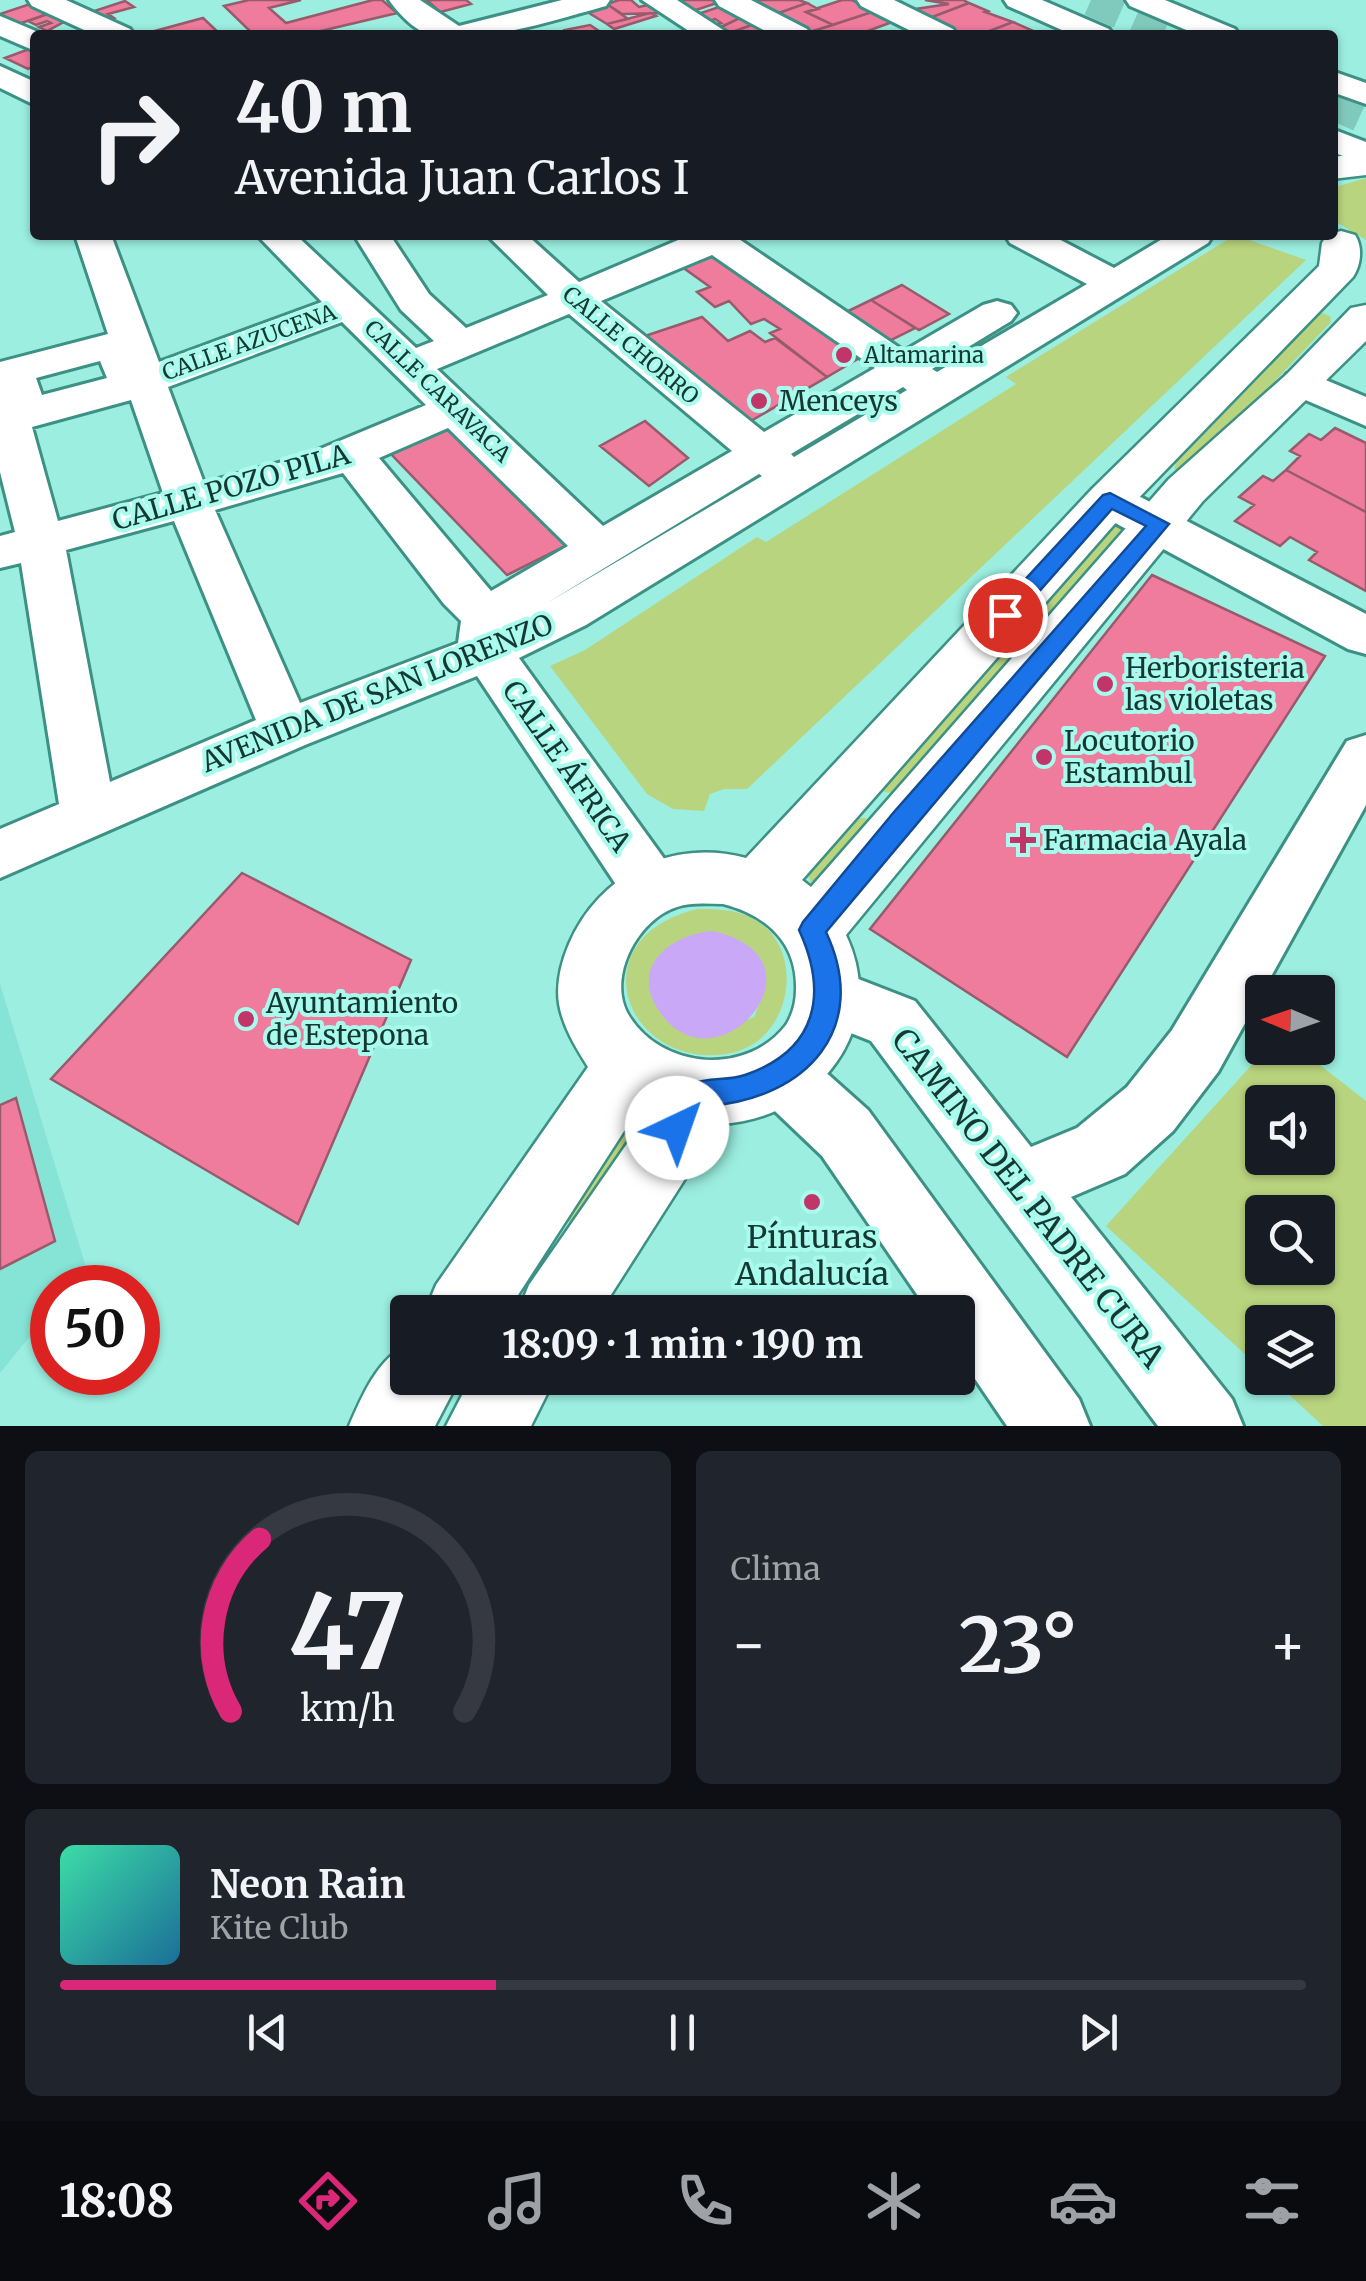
<!DOCTYPE html>
<html lang="es">
<meta charset="utf-8">
<style>
body{margin:0;font-family:Merriweather,serif;background:#20242c;color:#f1f3f6;height:100vh;display:flex;flex-direction:column;font-size:38px;white-space:nowrap}
*{box-sizing:border-box;margin:0}
p{font-size:32px;color:#9ea1a6}
.icon{flex:none;width:55px;height:55px;fill:none;stroke:currentColor;stroke-width:2;stroke-linecap:round;stroke-linejoin:round}
.map{position:relative;height:1426px;overflow:hidden}
.sheet{display:flex;flex-direction:column;gap:25px;padding:25px;background:#0d0f14;flex:1}
.sheet>*{flex:none}
.banner{position:absolute;left:30px;top:30px;width:1308px;height:210px;border-radius:10px;box-shadow:0 2px 8px #0004;background:#171b24;color:#f1f3f6;overflow:hidden}
.needle{width:65px;rotate:272deg}
.controls{position:absolute;left:1245px;top:975px;display:grid;gap:20px}
.controls a{display:grid;place-items:center;width:90px;height:90px;border-radius:10px;background:#171b24;box-shadow:0 2px 8px #0004;font-size:50px}
.speed{position:absolute;left:30px;top:1265px;display:flex;gap:20px;font-size:50px;font-weight:700;text-align:center}
.speed>*{display:grid;place-content:center;width:130px;height:130px;border-radius:50%;background:#171b24;box-shadow:0 2px 8px #0004;line-height:1}
.speed .limit{border:15px solid #d22;background:#fff;color:#111}
.pin{position:absolute;display:grid;place-items:center;width:85px;height:85px;color:#fff;margin:-42px;border:5px solid #fff;border-radius:50%;box-shadow:0 2px 10px #0007}
.me{position:absolute;width:110px;margin:-55px;rotate:42deg;stroke-linejoin:round;filter:drop-shadow(0 0 8px #0008)}
.turn{display:flex;align-items:center;gap:35px;height:210px;padding:0 40px;font-size:45px}
.turn .icon{width:130px;height:130px;stroke-width:2.5}
.turn b{display:block;font-size:70px;line-height:85px}
.big{font-size:75px;font-weight:700;line-height:1.1}
.sheet .widget{flex:1;display:flex;flex-direction:column;justify-content:center;gap:15px;min-width:0;padding:0 35px;border-radius:15px;background:#20242c}
.sheet .dial{align-items:center;gap:0}
.dial svg{height:260px;overflow:visible;fill:none;stroke:#363941;stroke-width:7;stroke-linecap:round;text-anchor:middle}
.dial text{fill:#f1f3f6;stroke:none}
.song{display:flex;align-items:center;gap:30px}
.cover{width:120px;height:120px;border-radius:15px;background:linear-gradient(135deg,hsl(160 70% 55%),hsl(200 70% 35%))}
.played{height:10px;border-radius:5px;background:linear-gradient(90deg,#db2777 35%,#363941 35%)}
.keys{display:flex;justify-content:space-around;direction:ltr}
.heat{display:flex;justify-content:space-between;align-items:center;font-size:55px;direction:ltr}
.sheet .tiles{flex:1;display:grid;gap:25px;grid-template-columns:1fr 1fr}
.widget:last-child{grid-column:span 2}
.trip{position:absolute;left:390px;top:1295px;width:585px;height:100px;border-radius:10px;background:#171b24;box-shadow:0 2px 8px #0004;font-weight:700;line-height:100px;text-align:center}
.dock{display:flex;height:160px;justify-content:space-around;align-items:center;background:#090b0e;color:#9ea1a6}
.dock .icon{width:70px;height:70px}
.dock .on{color:#db2777}
.dock b{font-size:45px;color:#f1f3f6}
.map>svg:first-child{display:block}
.built{fill:#85e4d5}
.green{fill:#b9d47e;fill-rule:evenodd}
.water{fill:#c9a8f7}
.building{fill:#ef7c9d;stroke:#985b6b;stroke-width:2.5}
.lines{fill:none;stroke-linecap:round;stroke-linejoin:round}
.minor-tunnel{stroke:#80cabd;stroke-width:32;stroke-dasharray:32 16;stroke-linecap:butt}
.minor-casing{stroke:#3c9084;stroke-width:6}
.major-casing{stroke:#3c9084;stroke-width:5}
.minor{fill:#fff;fill-rule:evenodd}
.major{fill:#fff;fill-rule:evenodd}
.route{fill:#1a73e8;stroke:#114b97;stroke-width:2.5}
.poi-dot{fill:#c13569;stroke:#a8fbed;stroke-width:4}
.labels{text-anchor:middle;stroke-width:8;stroke-linejoin:round;paint-order:stroke}
.far-street-label{font-size:22px;fill:#153833;stroke:#a8fbed}
.far-poi-label{font-size:22px;fill:#153833;stroke:#a8fbed;text-anchor:start}
.poi-label{font-size:28px;fill:#153833;stroke:#a8fbed;text-anchor:start}
.street-label{font-size:28px;fill:#153833;stroke:#a8fbed}
.near-street-label{font-size:32px;fill:#153833;stroke:#a8fbed}
.near-poi-label{font-size:32px;fill:#153833;stroke:#a8fbed}
</style>
<div class="map">
<svg width="1366" height="1426" viewBox="0 0 1366 1426">
<rect width="100%" height="100%" fill="#9beee0"/>
<path class="built" d="M0,984l86,283 -16,20 -18,1v21l-52,64z"/>
<path class="green" d="M1366,178v62l-33,-20 -1,-32z
M1235,235l71,25 -559,529h-23l-14,5 -6,17 -31,-2 -26,-15 -97,-128 35,-16 172,-113 9,5 250,-158 -10,-7z
M1322,313l8,3 1,6 -141,148 -16,-1 4,-11 137,-143z
M1115,520l15,10 -235,263 -11,-1 -2,-4z
M853,818h13l4,6 -49,64 -9,-3 -4,-10 5,-8z
M697,909c15,0 31,0 45,5 68,22 55,130 -16,140 -100,15 -150,-115 -29,-145zM712,931l34,13 20,43 -12,30c-37,13 -54,28 -89,2z
M1267,1048h31l68,53v325h-43l-52,-48h47v-56h-56v48l-156,-144zM1262,1102h56v56h-56zM1262,1212h56v56h-56z
M628,1124l10,2 3,10 -67,89 -6,-3 -2,-6z"/>
<path class="water" d="M712,931c123,26 7,162 -51,83 -33,-44 6,-79 51,-83z"/>
<path class="building" d="M249,0h52l-32,8 17,15 87,-23h9l15,13 -93,22h-50l-30,-29z
M427,0h39l5,4 -31,8z
M619,0h12l8,7 14,-3 14,9 -45,1 -15,-10z
M661,0h55l4,2 -36,12z
M756,0h43l8,3 -34,12 -24,-13z
M842,0h10l23,11 -42,14 -27,-13z
M925,0h38l6,3 -42,16 -18,-9 40,-6z
M125,1l9,6 -26,7 6,4 -15,4 -14,-8z
M36,2l20,9 -43,15 -13,-7v-5z
M807,3l11,6 -12,3 27,13 -26,8 -34,-18z
M969,3l19,8 -3,1 28,10 -34,13h-17l-35,-16z
M607,4l21,15 -21,5 -23,-14z
M725,5l21,10 -31,15 -6,-3 12,-4 -6,-4 -12,5 -14,-7z
M56,11l15,7 -24,13 -8,-4 12,-4 -4,-2 -11,4 -8,-4z
M875,11l20,10 -38,14 -50,-2z
M650,13l6,3 -42,13 -7,-5z
M746,15l14,7 -36,13 -9,-5z
M203,18l18,17h-81z
M763,21l15,8 -16,6h-38z
M1013,22l27,12 -61,1z
M590,25l15,10h-35l-5,-5z
M29,49l6,3v14l-7,3 -23,-11z
M719,248l149,105 -41,24 -57,-44 10,-4 -16,-10 -13,5 -22,-23 -14,6 -18,-15 13,-5 -32,-23z
M902,285l47,29 -30,16 -48,-30z
M871,300l44,28 -32,16 -43,-29z
M702,317l26,24 22,-10 15,11 10,-4 52,39 -78,45 -104,-86z
M458,421l121,118 -72,36 -118,-123z
M645,421l43,37 -39,28 -49,-40z
M1335,428l31,15v69l-80,-42 14,-14 -10,-5 19,-17 12,6z
M1286,470l80,42v79l-57,-31 8,-8 -27,-15 -10,9 -45,-25 19,-16 -15,-8 24,-21 10,5z
M1152,575l173,81 -258,401 -197,-128z
M242,873l169,87 -113,264 -247,-145z
M16,1098l39,143 -55,28v-164z"/>
<g class="lines">
<path class="minor-tunnel" d="M1091,0l79,35
M1332,109l6,-3 22,10"/>
<g class="minor-casing">
<path id="minor" d="M28,0h38l64,29 4,6h-39l-63,-29z
M389,0h31l39,26 103,-26h48l-4,6c-44,12 -133,41 -176,29 -16,-5 -32,-22 -41,-35z
M642,0h35l54,35h-36z
M715,0h36l56,29 4,6h-38l-54,-29z
M857,0h37l59,29 4,6h-38l-58,-29z
M1004,0h38l67,29 4,6h-40l-65,-29z
M1126,0h39l70,29 4,6h-41l-68,-29z
M0,16l45,19h-10v16l-35,-15z
M0,66l35,16v23l-35,-17z
M1332,71l34,12v21l-34,-12z
M1332,129l34,13v22l-34,-12z
M75,235h36l48,127 163,-60 -65,-67h39l120,113 18,-7 -33,-31 -47,-75h36l39,59 37,34 82,-33 -61,-60h40l52,47 111,-47h43l171,116 79,-46 14,-4 14,4 6,8 -6,8 -79,48 5,3 150,-88 -77,-41 -5,-8h46l63,33 55,-33h44l-5,8 -622,382 -67,33 154,213 8,18 -8,18 -21,7 -21,-7 -154,-231 -172,69 -305,133v-49l59,-25 -38,-241 -21,5v-32l15,-4 -15,-60v-110l108,-28zM712,255l163,113 -111,64 -163,-131zM569,314l163,137 -129,75 -166,-157zM342,322l84,83 -125,52 -97,26 -36,-96zM100,361l7,17 -65,17 -6,-17zM903,387l4,3 -113,67 -3,-3zM131,400l32,93 -105,28 -26,-94zM448,428l120,118 -77,45 -112,-133zM343,473l101,131 17,17 -3,22 -158,60 -85,-193zM759,474l3,2 -215,127zM174,521l82,199 -146,62 -44,-232z
M1302,370l64,27v29l-79,-34 -6,-9 6,-9z
M1109,485l16,4 241,125v40l-18,-5 -255,-138 -7,-11 7,-11z
M1366,735v70l-148,267 -45,59 -48,43 -54,23 161,202 11,27h-85l-287,-385 -63,-25 -9,-20 9,-20 22,-8 85,33 116,146 46,-19 50,-41 45,-57 175,-289z
M780,1043l23,9 65,58 211,289 11,27h-83l-49,-72v-42h-29l-107,-156 -65,-62 -9,-21 9,-21z"/>
</g>
<g class="major-casing">
<path id="major" d="M1366,153v22l-34,4v-22z
M1341,231l14,4c8,12 6,30 -2,42l-227,234 -324,369 9,7 358,-408 118,-105 64,-66 15,-3v36l-163,160 -357,434c44,93 -28,184 -126,189l-120,188h-82l11,-27 122,-176 -10,-4 -134,207h-82l11,-27 152,-218c-12,-19 -25,-40 -29,-63 -3,-20 2,-41 10,-60 30,-70 103,-106 177,-86l346,-369 227,-223 3,-23 5,-8zM723,904c43,11 74,38 73,85 0,13 -3,25 -10,36 -39,51 -125,45 -158,-11 -21,-37 10,-95 49,-107 14,-5 31,-3 46,-3z
M408,1345v33h52l-25,48h-86c12,-28 29,-69 59,-81z
M471,1378h84l-24,48h-85z"/>
</g>
<use href="#minor" class="minor"/>
<use href="#major" class="major"/>
</g>
<path class="route" d="M1110,493l59,31 -343,408c45,96 -19,166 -117,174l-22,32 -10,4 -10,-4 -4,-10 28,-44c18,-7 37,-3 54,-9 73,-25 83,-82 54,-145l4,-8 91,-110 252,-286 -34,-17 -99,112h-16l-3,-6 3,-5 106,-115z"/>
<g class="poi-dot">
<circle cx="844" cy="355" r="10"/>
<circle cx="759" cy="401" r="10"/>
<circle cx="1105" cy="684" r="10"/>
<circle cx="1044" cy="757" r="10"/>
<path d="M1018 825h10v10h10v10h-10v10h-10v-10h-10v-10h10z"/>
<circle cx="246" cy="1019" r="10"/>
<circle cx="812" cy="1202" r="10"/>
</g>
<g class="labels">
<g class="far-street-label">
<text transform="translate(249 342) rotate(-20)" y="8">CALLE AZUCENA</text>
<text transform="translate(631 345) rotate(40)" y="8">CALLE CHORRO</text>
<text transform="translate(438 391) rotate(44)" y="8">CALLE CARAVACA</text>
</g>
<g class="far-poi-label">
<text x="864" y="363">Altamarina</text>
</g>
<g class="poi-label">
<text x="779" y="411">Menceys</text>
<text x="1125" y="678">Herboristeria<tspan x="1125" dy="32">las violetas</tspan></text>
<text x="1064" y="751">Locutorio<tspan x="1064" dy="32">Estambul</tspan></text>
<text x="1043" y="850">Farmacia Ayala</text>
<text x="266" y="1013">Ayuntamiento<tspan x="266" dy="32">de Estepona</tspan></text>
</g>
<g class="street-label">
<text transform="translate(231 487) rotate(-16)" y="10">CALLE POZO PILA</text>
<text transform="translate(377 693) rotate(-22)" y="10">AVENIDA DE SAN LORENZO</text>
<text transform="translate(567 766) rotate(55)" y="10">CALLE ÁFRICA</text>
</g>
<g class="near-street-label">
<text transform="translate(1028 1198) rotate(52)" y="11">CAMINO DEL PADRE CURA</text>
</g>
<g class="near-poi-label">
<text x="812" y="1248">Pínturas<tspan x="812" dy="37">Andalucía</tspan></text>
</g>
</g>
</svg>
<div class="controls">
<a><svg class="needle" viewBox="-14 -14 28 28"><path d="M0-13l5 13h-10z" fill="#e53935"/><path d="M0 13l5-13h-10z" fill="#9ea1a6"/></svg></a>
<a><svg class="icon" aria-label="sound" viewBox="0 0 24 24"><path d="M4 9h4l5-4v14l-5-4H4zM17 9q2 3 0 6"/></svg></a>
<a><svg class="icon" aria-label="search" viewBox="0 0 24 24"><circle cx="10" cy="10" r="6"/><path d="M15 15l6 6"/></svg></a>
<a><svg class="icon" aria-label="layers" viewBox="0 0 24 24"><path d="M12 4l9 5-9 5-9-5zM3 14l9 5 9-5"/></svg></a>
</div>
<div class="speed"><div class="limit">50</div></div>
<div class="pin" style="left:1005px;top:615px;background:#d93025"><svg class="icon" aria-label="arrive" viewBox="0 0 24 24"><path d="M6 21V4h12l-3 4 3 4H6"/></svg></div>
<svg class="me" style="left:677px;top:1128px" viewBox="-20 -20 40 40"><circle r="19" fill="#fff"/><path d="M0-13L10 11 0 6-10 11z" fill="#1a73e8"/></svg>
<div class="trip">18:09 · 1 min · 190 m</div>
<div class="banner">
<div class="turn"><svg class="icon" aria-label="right" viewBox="0 0 24 24"><path d="M7 20v-9h11M14 6l5 5-5 5"/></svg><div><b>40 m</b>Avenida Juan Carlos I</div></div>
</div>
</div>
<section class="sheet">
<div class="tiles">
<div class="widget dial"><svg viewBox="0 0 100 80">
<path d="M14 69A42 42 0 1 1 86 69"/>
<path d="M14 69A42 42 0 0 1 23 16" stroke="#db2777"/>
<text x="50" y="56" font-size="32" font-weight="700">47</text>
<text x="50" y="72" font-size="11">km/h</text>
</svg></div>
<div class="widget"><p>Clima</p>
<div class="heat"><a>−</a><b class="big">23°</b><a>+</a></div>
</div>
<div class="widget">
<div class="song"><i class="cover"></i><div><b>Neon Rain</b><p>Kite Club</p></div></div>
<div class="played"></div>
<div class="keys"><svg class="icon" aria-label="previous" viewBox="0 0 24 24"><path d="M18 5L8 12l10 7zM5 5v14"/></svg><svg class="icon" aria-label="pause" viewBox="0 0 24 24"><path d="M8 5v14M16 5v14"/></svg><svg class="icon" aria-label="next" viewBox="0 0 24 24"><path d="M6 5l10 7-10 7zM19 5v14"/></svg></div>
</div>
</div>
</section>
<nav class="dock">
<b>18:08</b>
<svg class="icon on" aria-label="directions" viewBox="0 0 24 24"><path d="M12 3l9 9-9 9-9-9zM9 14v-3h6M13 9l2 2-2 2"/></svg>
<svg class="icon" aria-label="music" viewBox="0 0 24 24"><path d="M9 18V5l10-2v13"/><circle cx="6" cy="18" r="3"/><circle cx="16" cy="16" r="3"/></svg>
<svg class="icon" aria-label="phone" viewBox="0 0 24 24"><path d="M5 4h4l2 5-3 2q2 4 5 5l2-3 5 2v4C11 20 4 13 5 4z"/></svg>
<svg class="icon" aria-label="climate" viewBox="0 0 24 24"><path d="M12 3v18M4 7l16 10M4 17L20 7"/></svg>
<svg class="icon" aria-label="car" viewBox="0 0 24 24"><path d="M5 17H2v-5l4-1 3-4h7l3 4 3 1v5h-3M9 17h6M6 11h13"/><circle cx="7" cy="17" r="2"/><circle cx="17" cy="17" r="2"/></svg>
<svg class="icon" aria-label="filters" viewBox="0 0 24 24"><path d="M4 7h16M4 17h16"/><circle cx="9" cy="7" r="2"/><circle cx="15" cy="17" r="2"/></svg>
</nav>
